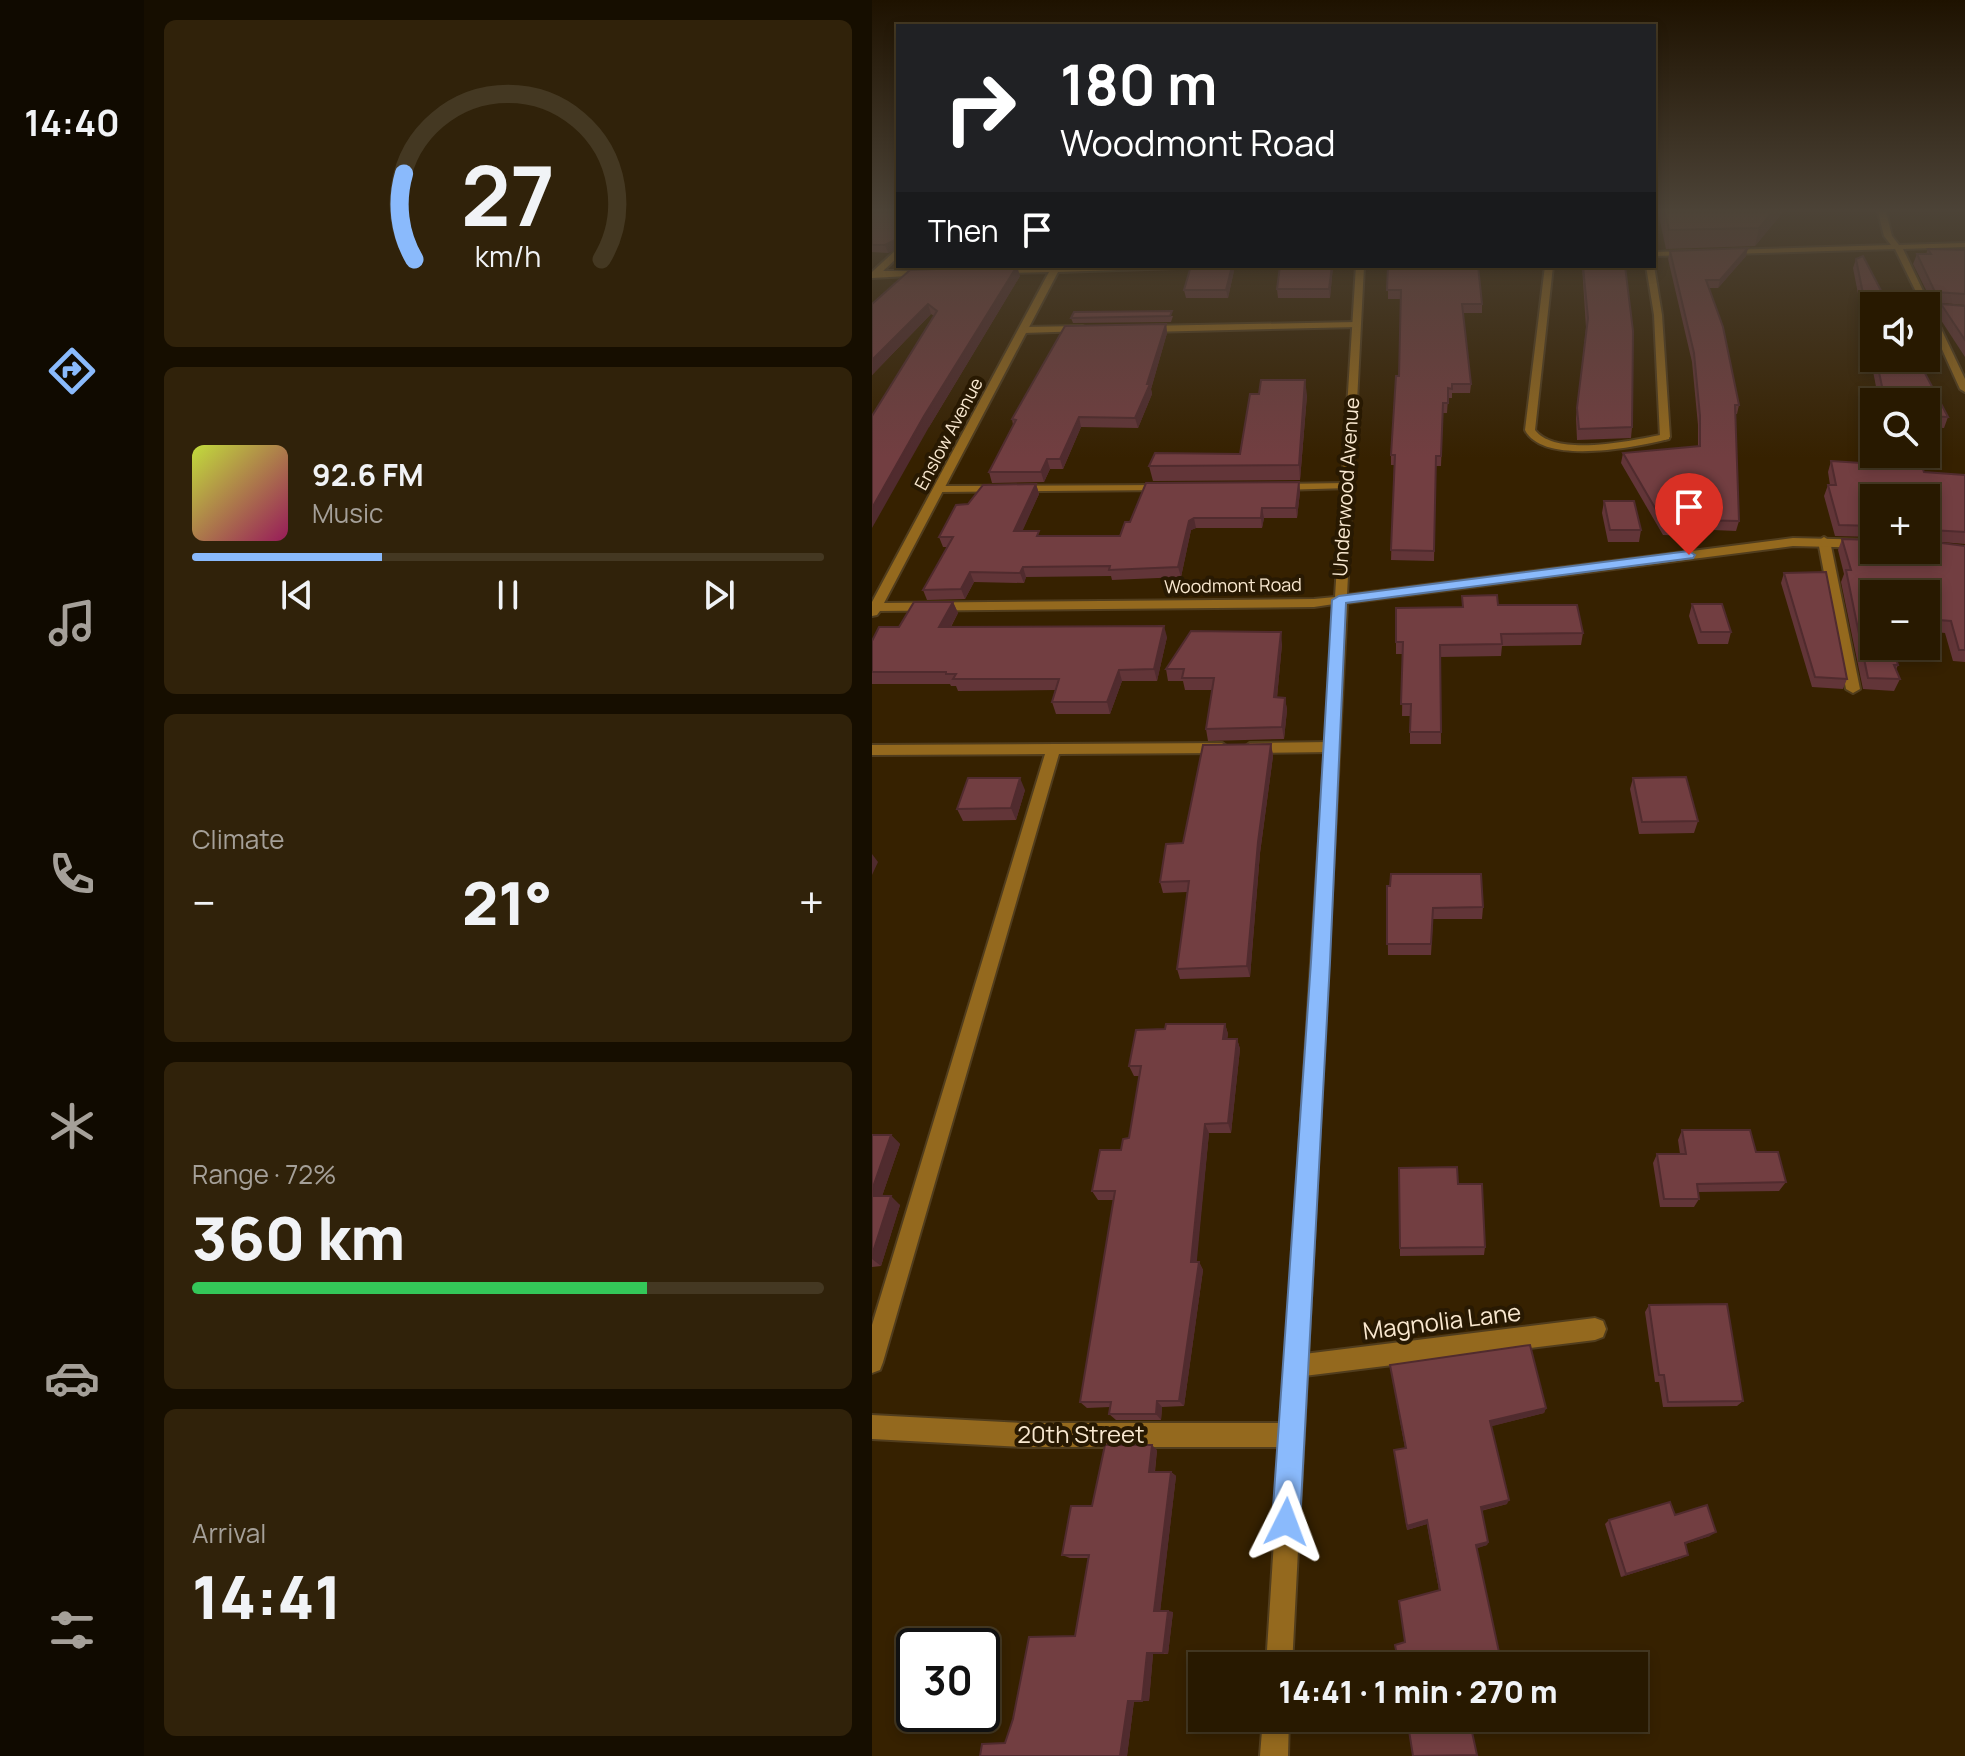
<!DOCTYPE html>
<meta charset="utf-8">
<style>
body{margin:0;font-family:Manrope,sans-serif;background:#30220a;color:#f1f3f6;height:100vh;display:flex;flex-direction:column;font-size:30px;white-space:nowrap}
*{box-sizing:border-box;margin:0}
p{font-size:26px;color:#a5a099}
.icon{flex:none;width:44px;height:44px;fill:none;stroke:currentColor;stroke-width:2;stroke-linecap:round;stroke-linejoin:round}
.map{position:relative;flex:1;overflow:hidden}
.drawer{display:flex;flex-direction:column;gap:20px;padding:20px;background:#160e00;width:728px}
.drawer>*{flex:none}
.banner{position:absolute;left:24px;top:24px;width:760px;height:244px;border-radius:0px;box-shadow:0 4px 12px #0003,0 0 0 2px #443822;background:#202124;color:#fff;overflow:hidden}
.controls{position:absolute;left:988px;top:292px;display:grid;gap:16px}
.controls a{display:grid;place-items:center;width:80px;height:80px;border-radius:0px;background:#281900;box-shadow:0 4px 12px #0003,0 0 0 2px #443822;font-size:40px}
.speed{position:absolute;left:24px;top:1628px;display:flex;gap:16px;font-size:40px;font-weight:700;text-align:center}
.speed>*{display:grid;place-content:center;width:104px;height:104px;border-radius:50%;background:#281900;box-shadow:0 4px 12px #0003,0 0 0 2px #443822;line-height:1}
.speed .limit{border:4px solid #111;border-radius:12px;background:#fff;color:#111}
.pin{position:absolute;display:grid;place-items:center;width:68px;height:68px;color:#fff;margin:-82px -34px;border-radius:50% 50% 50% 0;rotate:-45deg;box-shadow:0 0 8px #0007}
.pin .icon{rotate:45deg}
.me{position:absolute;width:88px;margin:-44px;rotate:3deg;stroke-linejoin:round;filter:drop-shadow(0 0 6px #0008)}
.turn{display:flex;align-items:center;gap:28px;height:168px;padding:0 32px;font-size:36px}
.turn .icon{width:104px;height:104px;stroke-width:2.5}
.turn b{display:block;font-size:56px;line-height:68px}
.then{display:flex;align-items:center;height:76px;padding:0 32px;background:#0003;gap:16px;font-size:30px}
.big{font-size:60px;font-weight:800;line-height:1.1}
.drawer .card{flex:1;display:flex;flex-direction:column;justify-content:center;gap:12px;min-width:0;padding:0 28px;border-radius:12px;background:#30220a}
.drawer .dial{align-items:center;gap:0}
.dial svg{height:208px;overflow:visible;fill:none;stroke:#443822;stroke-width:7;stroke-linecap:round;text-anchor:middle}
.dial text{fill:#f1f3f6;stroke:none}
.song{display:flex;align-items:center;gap:24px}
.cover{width:96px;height:96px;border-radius:12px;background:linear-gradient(135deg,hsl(70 70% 55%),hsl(330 70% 35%))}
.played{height:8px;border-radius:4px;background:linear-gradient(90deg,#8abafc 30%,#443822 30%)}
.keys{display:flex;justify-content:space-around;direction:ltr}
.heat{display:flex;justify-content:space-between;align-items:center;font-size:44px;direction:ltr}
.charge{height:12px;border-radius:6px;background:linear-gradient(90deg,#34c759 72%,#443822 0)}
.trip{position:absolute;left:316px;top:1652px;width:460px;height:80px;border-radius:0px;background:#281900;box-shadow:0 4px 12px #0003,0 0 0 2px #443822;font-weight:800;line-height:80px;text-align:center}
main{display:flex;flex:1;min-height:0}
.tabs{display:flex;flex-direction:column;width:144px;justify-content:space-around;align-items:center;background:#100a00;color:#a5a099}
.tabs .icon{width:56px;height:56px}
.tabs .active{color:#8abafc}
.tabs b{font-size:36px;color:#f1f3f6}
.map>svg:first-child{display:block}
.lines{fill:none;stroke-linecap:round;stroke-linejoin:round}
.service-casing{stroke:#513d1d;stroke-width:4}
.minor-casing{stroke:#513d1d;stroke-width:4}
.service{fill:#94691e;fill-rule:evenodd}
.minor{fill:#94691e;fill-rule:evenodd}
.wall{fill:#623538}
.shaded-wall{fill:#502b2e}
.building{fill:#723e41;stroke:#502b2e;stroke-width:2}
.route{fill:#8abafc;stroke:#5a79a4;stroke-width:2}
.labels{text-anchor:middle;stroke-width:8;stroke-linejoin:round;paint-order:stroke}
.far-street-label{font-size:18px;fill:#f9e8d0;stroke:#281902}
.street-label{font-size:20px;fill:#f9e8d0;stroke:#281902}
.near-street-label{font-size:24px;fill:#f9e8d0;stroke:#281902}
</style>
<main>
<nav class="tabs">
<b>14:40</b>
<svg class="icon active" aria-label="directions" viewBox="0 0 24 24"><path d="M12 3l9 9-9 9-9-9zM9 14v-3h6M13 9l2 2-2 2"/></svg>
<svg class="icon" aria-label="music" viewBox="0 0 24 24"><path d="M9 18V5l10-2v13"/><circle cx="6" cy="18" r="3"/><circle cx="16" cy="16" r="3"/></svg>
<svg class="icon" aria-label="phone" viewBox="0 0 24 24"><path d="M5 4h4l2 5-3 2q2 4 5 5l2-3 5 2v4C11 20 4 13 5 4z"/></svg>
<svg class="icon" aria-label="climate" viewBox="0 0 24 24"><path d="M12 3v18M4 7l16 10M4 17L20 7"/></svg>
<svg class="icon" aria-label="car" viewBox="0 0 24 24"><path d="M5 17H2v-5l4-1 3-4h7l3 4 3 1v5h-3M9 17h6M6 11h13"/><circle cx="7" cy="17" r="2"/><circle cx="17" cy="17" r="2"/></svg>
<svg class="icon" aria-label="filters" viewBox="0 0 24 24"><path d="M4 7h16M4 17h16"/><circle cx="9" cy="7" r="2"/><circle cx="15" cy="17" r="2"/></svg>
</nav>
<section class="drawer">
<div class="card dial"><svg viewBox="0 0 100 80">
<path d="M14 69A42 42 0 1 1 86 69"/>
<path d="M14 69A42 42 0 0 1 10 36" stroke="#8abafc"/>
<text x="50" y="56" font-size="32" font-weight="700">27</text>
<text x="50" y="72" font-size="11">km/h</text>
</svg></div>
<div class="card">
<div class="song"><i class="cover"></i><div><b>92.6 FM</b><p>Music</p></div></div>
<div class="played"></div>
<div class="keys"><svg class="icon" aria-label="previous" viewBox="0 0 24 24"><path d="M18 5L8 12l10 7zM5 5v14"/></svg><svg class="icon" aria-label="pause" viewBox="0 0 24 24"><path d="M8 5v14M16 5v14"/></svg><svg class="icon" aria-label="next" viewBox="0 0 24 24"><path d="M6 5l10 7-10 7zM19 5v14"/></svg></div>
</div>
<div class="card"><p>Climate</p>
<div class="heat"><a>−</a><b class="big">21°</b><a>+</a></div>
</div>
<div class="card"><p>Range · 72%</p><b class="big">360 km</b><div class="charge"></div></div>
<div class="card"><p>Arrival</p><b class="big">14:41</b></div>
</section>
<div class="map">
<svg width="1093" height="1756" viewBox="0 0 1093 1756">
<rect width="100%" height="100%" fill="#362100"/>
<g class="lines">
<g class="service-casing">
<path id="service" d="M673,266h8l-18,164c21,28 100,10 130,4l4,1v4c-32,8 -126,27 -144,-9z
M1056,305l37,2v6l-39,-3v-4z
M484,322l4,3 -1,2 -213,5 -4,-3 4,-3z
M211,326l4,3 -1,2 -63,2 -4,-3 4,-3z
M474,483l4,1v4l-70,2 -5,-3 5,-3z
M293,485l6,3 -2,2 -230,2 -6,-3 6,-3z
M952,537l6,4 30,148 -7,4 -7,-4 -28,-148z
M460,742l7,5 -7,5 -82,1 -7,-5 7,-5z
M350,743l7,5 -7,5 -163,1 -176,608 -3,8 -8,3v-48l173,-571 -173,1v-10z
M723,1318l8,3 3,8 -3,8 -8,3 -299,37 -8,-3 -3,-8 3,-8 8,-3z
M0,1415l150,8h268l8,4 4,8 -4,8 -8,4h-268l-150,-8z"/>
</g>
<g class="minor-casing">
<path id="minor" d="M1006,212h8l6,24 7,9 66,-2v4l-62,2 62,130v13l-5,-3 -34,-75v-8h-3l-28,-57 -167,5 -4,-2 4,-2 163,-5 -7,-9z
M23,251h3v6l-15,14h43l4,2 -4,2 -54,3v-6z
M819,251l-3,4 -34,1v-4z
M217,266h92l-4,2 -119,4 -174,331 430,-4 21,-2 21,-331h8l-17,329 446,-57 81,2v8l-81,-2 -446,57 -55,1063h-26l68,-1062 -20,3 -434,4 -3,4 -5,1v-14l177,-330 -51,1 -4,-2 4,-2z
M774,266h8l8,49 8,122 -5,3 -5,-3 -6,-122z
M391,1718h26l-1,38h-28z"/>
</g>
<use href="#service" class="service"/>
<use href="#minor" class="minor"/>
</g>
<path class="wall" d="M0,212h26v36l-10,5 -16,-1z
M786,212h125l-28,34 -89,3z
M1056,249l37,1v55l-33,-3 -19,-38 4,-10h9z
M798,251l76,5 -28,32h-9l30,117 -2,9h-2l4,107 -3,10 -46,-2 -1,7 -26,-1 -42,-72 2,-10 75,-6v-22l-6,-63 -24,-103z
M984,259l18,47v52h43l31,59 -4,11 -18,-1v-25h-47l-26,-134z
M55,266h75l-75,1z
M319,266h44l-7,32h-42l-2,-8z
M408,266h53l-3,32h-52l-1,-9z
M516,266l94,38v9h-19l8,71 -1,9h-18v5h-4l-1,15h-4l-2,53h-5l-2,95 -43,-1 3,-95h-3v-10l8,-79 2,-77h-13z
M710,266h43l7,161 -1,11 -54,2 -1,-22 10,-90z
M148,276l-91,151 5,-111 -3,-2 -59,61v-71z
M1069,304l24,2v51l-28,-43z
M301,316l-2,6 -98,1 -2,-5z
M294,324l1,9 -16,56 1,5 -14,34 -57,-1 -18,42h-13l-6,13 -52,1 -3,-11 24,-47 -1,-6z
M387,394l48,1 -7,85 -147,1 -4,-15 91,-12z
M959,461l93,11 41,3v69l-35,-3 35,5v116l-12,-1 -8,-28 -19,-2v-37h-52l24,71 -2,5 4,9 -6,12 -31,-2 -22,-107 3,-8 -6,-24 4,-11 84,11 -52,-52v39l-39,-1 -11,-40 4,-11h2l-2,-13z
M427,482l1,10 -3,26h-33l-2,10h-66l-5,2 -10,47 -69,3 -1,-4 -85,1 -2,6 -50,-1 -9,17 -38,1 -4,-10 24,-43h-4l-4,-10 29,-33 68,-20 3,10 -17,37 19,5h79l10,-14z
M732,501l37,29 -2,12h-31l-6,-29z
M912,573l63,106 -4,10 -31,-2 -31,-104z
M590,596l36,9 85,28 -2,12 -79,1 -1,10 -61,1 1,87h-31v-28h-8l1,-62h-7v-46l66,-1z
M81,602l5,11 -7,14 216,10 -10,44h-35l-12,33h-54l-4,-12 3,-12 -97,1 -2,-5h-5l-1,-2h-78v-43z
M820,604l39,28 -3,12h-30l-9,-28z
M410,644l-5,53 8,1 2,12 -3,29 -76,2 -2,-12 6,-39h-27l-2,-9h-15l-2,-12z
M399,744l2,12 -13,97 -10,124 -70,2 -3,-10 10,-77 -24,1 -3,-11 23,-39z
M761,778l65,43 -4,12 -55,1 -9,-45z
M153,790l-9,30 -53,1 -6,-12z
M515,886l96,21 -1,12h-49l-2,36h-43z
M353,1024l3,10 -1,5h10l3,10 -9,84h-22l-13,129h3l4,8 -19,136 -22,1 -1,13h-45l-7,-6 1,-7 -23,1 -7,-6 34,-202h-16l-6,-9 37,-53 11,-62h-6l-5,-10 36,-37z
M810,1130l74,22 30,30 -7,9 -81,1 1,7 -5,8h-34l-7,-44 4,-9h23l-2,-14z
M0,1135h19l9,9 -18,52 18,9 -19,61 -9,1z
M586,1184l27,63 -1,8 -84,1v-8z
M777,1305l94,96 -6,5 -74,1 -4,-25h-4l-10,-70z
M518,1365l156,43 -2,5 -53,13 16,78 -26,7 7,31 -1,3 -11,3 -71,94 34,-52 -12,-66 -20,6 -13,-80 11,-2z
M285,1450l-2,22h16l5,4 -16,135 13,1 -5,42h-15l-4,47h-15l-7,55h-147l2,-12 23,-1 70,-107 13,-78h-18l-8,-3 30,-49z
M803,1515l35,21 -25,8 -3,14 -61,19 -16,-53 4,-4z"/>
<path class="shaded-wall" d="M900,212h11l-28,34 4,-18z
M23,240l3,8 -10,5 -3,-8z
M876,248l-2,8 -28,32 2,-8z
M145,266l3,10 -91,151 -57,101v-20l52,-92z
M360,266h3l-7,32 -2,-8z
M460,266h1l-3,32 -1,-9z
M56,304l3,10 -59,61v-15z
M294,324l1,9 -16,56 1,5 -14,34 -3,-10 12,-34z
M433,380l2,15 -7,85 -1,-15z
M207,417l2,10 -18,42 -3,-10z
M175,459l3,10 -6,13 -3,-10z
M427,482l1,10 -3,26 -1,-10z
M164,484l3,10 -21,47 -4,-10z
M390,508l2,10 -2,10 -1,-10z
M322,518l2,10 -5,2 -10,47 -3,-10 11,-46z
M151,567l3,10 -2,6 -4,-10z
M98,572l4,10 -9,17 -4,-10z
M81,602l5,11 -14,26 -5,-12z
M292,626l3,11 -10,44 -3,-12z
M409,632l1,12 -6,65 -2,-12z
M247,670l3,11 -12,33 -3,-12z
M413,698l2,12 -3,29 -2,-12z
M399,744l2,12 -13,97 -10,124 -3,-11 11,-124z
M148,778l5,12 -9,30 -5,-12z
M0,854l6,8 -6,13z
M353,1024l3,10 -2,15 -3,-10z
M365,1039l3,10 -9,84 -3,-10z
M333,1124l4,9 -13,137 -5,-8z
M19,1135l9,9 -21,61 -7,-7v-8z
M19,1196l9,9 -19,61 -9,-7v-4z
M327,1262l4,8 -19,136 -5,-5z
M285,1401l5,6 -1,13 -5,-6z
M674,1408l-2,5 -55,14 1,-6z
M280,1445l5,5 -3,27 -5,-5z
M299,1472l5,4 -16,137 -6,-2z
M637,1500l-2,4 -28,7 2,-4z
M555,1520v4l-20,6v-4z
M844,1532l-6,4 -31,10 6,-3z
M616,1542l-1,3 -12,4 1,-4z
M816,1555l-6,3 -61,19 5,-3z
M296,1611l5,1 -5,42 -5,-1z
M275,1653l6,1 -4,47h-7z
M256,1701h6l-7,55h-7z"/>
<path class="building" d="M0,212h26v34l-3,-6 -10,5h-13z
M793,212h107l-13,16 -90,2z
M876,248l-28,32h-14l17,47 16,78h-4l4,116 -49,-1 1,6 -26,-1 -42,-72 77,-7v-30l-6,-63 -24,-102z
M1056,249l37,1v44l-30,-2 -18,-38h14z
M991,256l26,50h-15v42l-18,-89z
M145,266l-93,150 -52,92v-92l65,-105 -9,-7 -56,56v-56l38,-34z
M319,266h41l-6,24h-42z
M408,266h52l-3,23h-52z
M516,266h90l4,38h-20l9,80h-19v5l-4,-1v15h-5l-2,53h-5l-2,95 -43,-1 4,-95h-4l5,-79h3l2,-86h-14z
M711,266h42l8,65 -1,96 -53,2 -2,-21 11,-90z
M1069,304l24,2v34z
M300,311l-2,5 -99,2 3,-6z
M294,324l-19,60h3l-15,34 -56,-1 -19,42h-13l-6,13h-52l27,-52 -4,-1 53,-93z
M1004,358h41l31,59 -22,-1v-14h-35l-2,-6h-5z
M389,380h44l-6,85 -150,1 6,-13 85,1 10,-60h9z
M959,461l91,6 2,5 41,3v57l-34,-2 -5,8v-40h-52v28l-35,-1 -11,-40h8z
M427,482l-3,26h-34l-1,10h-67l-5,3 -11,46 -69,3 1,-4 -87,1 -3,6 -50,-1 -9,17 -38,1 30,-53h-14l17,-32 12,-1 15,-19 53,-1 -22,47h25l-2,5h83l5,-14h5l16,-39z
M732,501h30l7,29h-31z
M970,539l32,1v10h52v-9l39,5v104h-6l-8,-29 -25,-2v-25h-52v52h18l6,19h-4l6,14 -32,-1 -22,-108h5z
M954,572l21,107 -32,-2 -31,-104z
M625,595l1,10h79l6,28 -82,1 1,10 -62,1 1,87h-31l1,-28h-10l2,-62h-7v-34l67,-1 -1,-11z
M42,602h39l-14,25 225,-1 -10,43 -35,1 -12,32h-55l7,-23h-106l3,-5h-10v-2h-74v-31l7,-14h20z
M820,604h30l9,28h-30z
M319,631l90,1 -7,65 11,1 -3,29 -76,2 8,-51h-32l2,-9h-18z
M399,744l-13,98 -11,124 -70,3 12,-88 -29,1 6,-38 17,-1 20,-98z
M814,777l12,44 -56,1 -9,-44z
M96,778h52l-9,30 -54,1z
M519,874h90l2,33 -50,1 -2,36h-44v-58h3z
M294,1024h59l-2,15h14l-9,84 -23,1 -14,138h8l-20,139h-22l-1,13h-47l2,-12h-31l35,-211h-23l8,-41h21l2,-11 6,-1 12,-72h-12l7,-36 29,-1z
M810,1130h68l6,22h22l8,30 -89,2 2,15h-35l-7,-45h29z
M0,1135h19l-19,55z
M585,1167l1,17h24l3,63 -85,1 -1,-80z
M0,1196h19l-19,59z
M855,1304l16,97 -75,1 -4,-27h-5l-10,-70z
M658,1345l16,63 -56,13 19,79 -28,7 7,35 -12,3 26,121h-103l-4,-21 10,-3 -6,-41 41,-11 -13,-70 -20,6 -13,-76 12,-2 -16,-83z
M233,1445h47l-3,27h22l-17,139h14l-5,42h-16l-5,48h-14l-8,55h-140l2,-12 23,-1 8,-24 16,-82 46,-1 14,-81h-27l9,-49h21z
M798,1502l5,13 32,-10 9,27 -31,11 3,12 -62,19 -17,-54z
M535,1718h62l8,37 -64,1z"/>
<linearGradient id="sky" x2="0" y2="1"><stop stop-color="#1e1200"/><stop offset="0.46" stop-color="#4c4337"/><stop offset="1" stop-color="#4c4337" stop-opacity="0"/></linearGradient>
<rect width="1093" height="458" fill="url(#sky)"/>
<path class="route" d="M817,551l6,4 -2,3 -347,45 -16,359 -30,560 -4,9 -10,4 -10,-4 -4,-9 39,-560 21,-362 7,-4z"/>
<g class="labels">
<g class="far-street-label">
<text transform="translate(77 434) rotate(-62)" y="6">Enslow Avenue</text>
<text transform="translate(361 586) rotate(-1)" y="6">Woodmont Road</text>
</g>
<g class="street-label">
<text transform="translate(474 487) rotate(-86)" y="7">Underwood Avenue</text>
</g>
<g class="near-street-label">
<text transform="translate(570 1322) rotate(-7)" y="8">Magnolia Lane</text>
<text x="209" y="1443">20th Street</text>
</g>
</g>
</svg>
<div class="controls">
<a><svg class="icon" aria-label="sound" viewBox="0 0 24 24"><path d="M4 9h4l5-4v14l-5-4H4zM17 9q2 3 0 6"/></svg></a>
<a><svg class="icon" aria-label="search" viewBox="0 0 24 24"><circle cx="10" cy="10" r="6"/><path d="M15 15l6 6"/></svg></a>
<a>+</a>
<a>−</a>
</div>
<div class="speed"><div class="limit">30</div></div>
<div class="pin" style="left:817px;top:555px;background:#d93025"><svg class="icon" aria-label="arrive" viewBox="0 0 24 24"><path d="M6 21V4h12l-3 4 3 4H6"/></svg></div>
<svg class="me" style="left:414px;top:1522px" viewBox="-20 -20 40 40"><path d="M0-17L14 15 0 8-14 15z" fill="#8abafc" stroke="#fff" stroke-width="4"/></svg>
<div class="trip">14:41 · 1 min · 270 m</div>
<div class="banner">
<div class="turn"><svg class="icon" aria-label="right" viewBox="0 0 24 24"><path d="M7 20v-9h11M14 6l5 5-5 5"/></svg><div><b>180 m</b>Woodmont Road</div></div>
<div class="then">Then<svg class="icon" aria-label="arrive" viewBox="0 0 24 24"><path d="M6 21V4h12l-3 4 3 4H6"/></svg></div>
</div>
</div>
</main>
